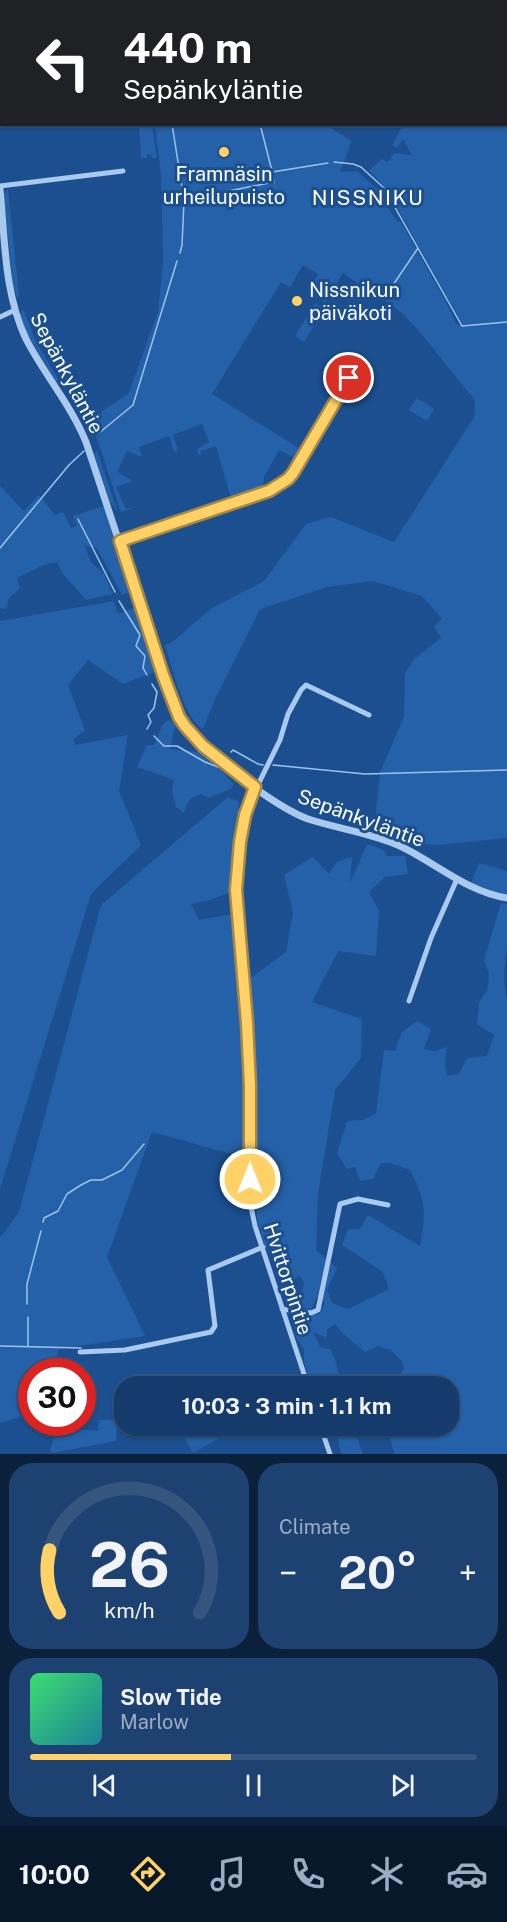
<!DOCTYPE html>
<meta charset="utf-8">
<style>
body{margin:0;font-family:"Public Sans",sans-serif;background:#1d4271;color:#f1f3f6;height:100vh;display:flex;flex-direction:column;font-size:22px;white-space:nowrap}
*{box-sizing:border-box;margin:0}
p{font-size:20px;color:#9dadc1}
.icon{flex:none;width:33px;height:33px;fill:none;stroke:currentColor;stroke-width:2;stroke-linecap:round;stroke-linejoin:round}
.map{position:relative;height:1454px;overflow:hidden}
.panel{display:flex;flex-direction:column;gap:9px;padding:9px;background:#0b203b;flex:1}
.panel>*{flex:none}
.banner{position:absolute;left:0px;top:0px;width:507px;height:126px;box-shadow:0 2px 4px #0004,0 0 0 2px #33557e;background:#202124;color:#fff;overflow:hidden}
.speed{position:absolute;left:18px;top:1358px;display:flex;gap:12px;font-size:30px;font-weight:700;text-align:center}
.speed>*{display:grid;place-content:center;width:78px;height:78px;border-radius:50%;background:#143b6b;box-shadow:0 2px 4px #0004,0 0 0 2px #33557e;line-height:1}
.speed .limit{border:9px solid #d22;background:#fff;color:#111}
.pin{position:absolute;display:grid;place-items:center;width:51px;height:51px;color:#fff;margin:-26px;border:3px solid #fff;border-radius:50%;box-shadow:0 2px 6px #0007}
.me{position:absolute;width:66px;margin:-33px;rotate:0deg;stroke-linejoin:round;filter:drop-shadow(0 0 4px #0008)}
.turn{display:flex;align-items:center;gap:21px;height:126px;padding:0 24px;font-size:27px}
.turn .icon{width:78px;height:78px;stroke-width:2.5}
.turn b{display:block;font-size:42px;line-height:51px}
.big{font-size:45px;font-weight:700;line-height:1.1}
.panel .widget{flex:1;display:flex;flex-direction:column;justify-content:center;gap:9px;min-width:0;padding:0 21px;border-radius:24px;background:#1d4271}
.panel .dial{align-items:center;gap:0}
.dial svg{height:156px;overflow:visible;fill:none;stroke:#33557e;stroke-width:7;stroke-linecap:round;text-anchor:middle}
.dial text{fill:#f1f3f6;stroke:none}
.song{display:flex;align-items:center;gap:18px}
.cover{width:72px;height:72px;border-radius:9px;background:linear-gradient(135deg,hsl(140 70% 55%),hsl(190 70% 35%))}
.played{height:6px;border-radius:3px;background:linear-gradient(90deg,#ffd166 45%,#33557e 45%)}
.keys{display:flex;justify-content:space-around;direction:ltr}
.heat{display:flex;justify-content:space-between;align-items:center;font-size:33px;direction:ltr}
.panel .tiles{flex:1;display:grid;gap:9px;grid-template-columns:1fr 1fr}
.widget:last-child{grid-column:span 2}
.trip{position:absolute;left:114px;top:1376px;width:345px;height:60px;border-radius:24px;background:#143b6b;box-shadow:0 2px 4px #0004,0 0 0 2px #33557e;font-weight:700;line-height:60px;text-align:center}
.tab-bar{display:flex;height:96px;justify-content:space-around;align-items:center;background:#08182b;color:#9dadc1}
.tab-bar .icon{width:42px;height:42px}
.tab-bar .current{color:#ffd166}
.tab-bar b{font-size:27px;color:#f1f3f6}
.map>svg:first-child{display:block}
.green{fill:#2461a8}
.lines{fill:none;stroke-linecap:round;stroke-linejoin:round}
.stream{stroke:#9cc4f0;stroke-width:1.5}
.minor{stroke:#a9c9ee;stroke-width:5}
.tertiary{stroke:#a9c9ee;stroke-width:7}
.route-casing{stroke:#a68842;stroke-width:15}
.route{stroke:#ffd166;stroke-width:10}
.poi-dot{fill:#ffd166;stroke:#1b4f8f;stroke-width:2}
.labels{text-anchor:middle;stroke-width:6;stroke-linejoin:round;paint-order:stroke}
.poi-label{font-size:20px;fill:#fff;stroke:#1b4f8f}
.street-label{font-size:20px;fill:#fff;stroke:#1b4f8f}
.neighbourhood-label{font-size:21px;letter-spacing:1.5px;fill:#fff;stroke:#1b4f8f}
</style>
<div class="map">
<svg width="507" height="1454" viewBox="0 0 507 1454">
<rect width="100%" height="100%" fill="#1b4f8f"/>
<path class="green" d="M140,0h173l2,1h-178z
M493,0h14v838l-69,7 -14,-1 -2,4 -48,-17 6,-59 24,-55 1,-43 9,-15 27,-21 -7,-12 8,-7 -20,-23 -49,-15 -46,6 -67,22 -44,88 -13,32c-18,-7 -32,-66 -38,-84l6,-2 41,-35 52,-27 42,-57 25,-7 63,25 80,-125 1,-17c-25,-28 -45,-59 -71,-85 -18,-17 -42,-27 -61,-42l-22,36 2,1 -19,32 -9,-6 20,-33 5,3 8,-13 -15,-9 5,-10 -15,-9 -13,22 -9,-5 -69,112 90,56 -6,9 -17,-9 -15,27 -1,10 -32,11 -15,-52 -15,5v3l-3,1 -1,-6 12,-7 -7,-18 -29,11 5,15 -4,2 -5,-16 -30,11 3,10 -15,-6 -10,21 13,7 1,3 -15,5 10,22 12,-3 -16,6 -2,-2 -21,-66 -10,-24 40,-27 29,-81 5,-50 -2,-88 -6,-49h171l26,16 -12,31 17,-1 20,18 19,31 5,2 45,80 11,23 5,-1 -74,-133 -19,-21 13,-11 6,3 6,-9 18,2 -9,-16 -6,9 -5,-3 11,-20 103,-1v-122l-14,-1z
M139,125h13l5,33h-5l-1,-3 -4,-1v4h-6z
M8,189l11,107 -2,3 -5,-20 -8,-85z
M23,309l13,33 24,40 -5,-2 -27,-45 -8,-21z
M417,398l17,11 -7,12 -18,-11z
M97,451l20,59v1l-8,-11 -15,-46z
M0,486l24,25 15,-16 16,20 8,-3 8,16 6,-2 -4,-10 31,-10 20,68 9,17 -11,4 -25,-47 -12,-2 6,16 13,12 9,20 -27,6 -24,-27 -5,-11 -13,3 -27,13 3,10 -11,10 -3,11 -6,-1z
M114,601l4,13 18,-7 21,64 -34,13 -35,-24 -20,25 17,46 -12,8 2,6 53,-10 -9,56 22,54 -50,49 -91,295v-568z
M169,720l7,4 -6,25 29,3 19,15 16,17 -3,5 -23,9 -7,-4c-11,3 -14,8 -17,19l-8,-6 -4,-17 2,-10 -37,-13 10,-22h7l9,-21z
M228,797l11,5 -7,90 -22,8 -19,4 8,16 33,-6 11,132 2,112 -93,-26 -45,125 38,79 -86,13 -7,22h-20l-1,43 -31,9v-185l19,-26 82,-307z
M367,844l15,5 5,7h18l3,18 -23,3 -16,15 10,19 -3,45 -38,-5 -26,51 50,17 -1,39 -26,32 -17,104 -2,56 21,18 -10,22 5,13 16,6 41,-20 -6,-17 -41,-27 6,-16h12l8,-14 52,31c6,-33 6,-46 -10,-76l-20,-7h-9l-8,16 -13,2 -5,-14 -8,2 -10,-16 10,-32 16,-1 13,-7 8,-63 11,1 7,-19 15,-11 14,8 -7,20 11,2 12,-4 -2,14 2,15 12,-2 8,-16 20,-2 7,-21 -17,-11 2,-21 9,-15 1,-15 -5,-13 17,-57 6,1c0,14 0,29 0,43 -2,17 -5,34 0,52v455h-113l-7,-29h61v-39h-56l12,-17 -2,-8 -11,-11 -13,-4 -13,6 -23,-19 -7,-9 -8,6v8l-14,-6 8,16 9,1 5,10 6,23 -4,4h-25l-8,-24v-12l-9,-15 -3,-19 27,-2 6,-11 -8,-6 -6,13 -11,-4 4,-24 -5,-7 -3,4 -12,2 7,-23 -26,-12 -8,-27 -3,-161 -6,-78 38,-28 7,-40 -9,-37 29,-18 16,17 8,-12 15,-5 -2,26z
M479,863l28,8v24l-18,-4 -18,-8z
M99,1420h18l-1,21 -64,12 -2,-3 7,-23 41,4z
M196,1425h33l1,7 -37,21 -11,-20z
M338,1425h14l11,29h-21l-3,-7z"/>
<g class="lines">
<path class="stream" d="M172,124l12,76 90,-18 -2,-10 56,-9
M260,124l12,47
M334,162l19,2 8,3 23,21 78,138 45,-4
M180,253l2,-8 2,-44
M387,294l31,-46
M99,433l34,-28 44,-144
M78,519l37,73
M0,548l69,-83 15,-14
M119,601l21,34 -4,11 9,10 -2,12 4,7
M147,729l4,-7 -3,-7 6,-7 3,-16 -5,-8
M154,736l10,10h13l28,16 13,5 1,-1
M231,752l2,-2 25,14 5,1
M273,765l92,9 142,-4
M43,1222l1,-4 14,-7 9,-17 14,-9 10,-5h11l20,-10 22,-26
M27,1304v-20l14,-53
M28,1317v29
M0,1346l81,2"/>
<path class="minor" d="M417,2l1,-2
M0,186l123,-15
M0,317l15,-7
M120,541l149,-50 19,-12 5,-6 57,-96
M409,1001l22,-63 26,-59
M282,1309l29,4 7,-3 22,-106 18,-5 30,6
M80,1352l45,-2 86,-18 4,-6 -7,-56 55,-23
M308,1386l-53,-160 -5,-24v-116l-8,-144 -5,-43 1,-37 11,-59 31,-63 8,-26 13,-24 5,-5 63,30
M320,1425l10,29"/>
<path class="tertiary" d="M0,189c5,50 4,104 26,150 18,35 45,66 60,103l77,233c6,17 11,36 22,51 20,28 91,81 123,93 31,10 63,14 92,27 36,17 67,46 107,52"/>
</g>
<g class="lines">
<g class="route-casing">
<path id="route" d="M250,1179v-93l-3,-63 -11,-133 4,-48 5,-27 10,-28 -52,-41 -18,-20 -6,-9 -16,-42 -43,-134 149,-50 19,-12 5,-6 56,-95"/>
</g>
<use href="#route" class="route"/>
</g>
<g class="poi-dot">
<circle cx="224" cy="152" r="6"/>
<circle cx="297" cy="301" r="6"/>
</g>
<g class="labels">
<g class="poi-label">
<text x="224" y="181">Framnäsin<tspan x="224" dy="23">urheilupuisto</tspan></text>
<text x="309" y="297" text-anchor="start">Nissnikun<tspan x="309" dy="23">päiväkoti</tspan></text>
</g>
<g class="street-label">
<text transform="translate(67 373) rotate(62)" y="7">Sepänkyläntie</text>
<text transform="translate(361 818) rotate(20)" y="7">Sepänkyläntie</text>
<text transform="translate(288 1279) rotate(72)" y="7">Hvittorpintie</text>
</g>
<g class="neighbourhood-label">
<text x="368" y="205">NISSNIKU</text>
</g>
</g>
</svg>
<div class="speed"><div class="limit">30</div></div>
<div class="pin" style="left:349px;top:378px;background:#d93025"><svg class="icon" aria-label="arrive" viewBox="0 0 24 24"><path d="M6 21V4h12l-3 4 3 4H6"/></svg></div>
<svg class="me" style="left:250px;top:1179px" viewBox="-20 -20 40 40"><circle r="17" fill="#ffd166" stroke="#fff" stroke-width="3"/><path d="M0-11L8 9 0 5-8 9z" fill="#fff"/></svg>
<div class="trip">10:03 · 3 min · 1.1 km</div>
<div class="banner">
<div class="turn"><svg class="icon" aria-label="left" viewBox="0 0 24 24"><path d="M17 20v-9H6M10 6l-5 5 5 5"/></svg><div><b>440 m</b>Sepänkyläntie</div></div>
</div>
</div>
<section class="panel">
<div class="tiles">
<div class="widget dial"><svg viewBox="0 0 100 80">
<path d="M14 69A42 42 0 1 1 86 69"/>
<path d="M14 69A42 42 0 0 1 9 37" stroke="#ffd166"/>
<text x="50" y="56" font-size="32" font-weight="700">26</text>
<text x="50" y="72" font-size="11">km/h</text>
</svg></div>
<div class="widget"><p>Climate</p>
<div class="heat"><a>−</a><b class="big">20°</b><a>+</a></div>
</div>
<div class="widget">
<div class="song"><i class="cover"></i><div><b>Slow Tide</b><p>Marlow</p></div></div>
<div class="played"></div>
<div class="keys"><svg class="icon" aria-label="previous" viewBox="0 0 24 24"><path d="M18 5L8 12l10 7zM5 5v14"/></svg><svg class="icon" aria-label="pause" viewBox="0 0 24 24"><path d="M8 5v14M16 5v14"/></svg><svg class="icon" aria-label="next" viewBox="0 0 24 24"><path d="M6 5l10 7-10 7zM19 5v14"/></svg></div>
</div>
</div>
</section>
<nav class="tab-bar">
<b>10:00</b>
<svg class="icon current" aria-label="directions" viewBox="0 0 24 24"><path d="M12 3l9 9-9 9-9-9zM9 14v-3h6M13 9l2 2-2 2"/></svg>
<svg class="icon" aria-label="music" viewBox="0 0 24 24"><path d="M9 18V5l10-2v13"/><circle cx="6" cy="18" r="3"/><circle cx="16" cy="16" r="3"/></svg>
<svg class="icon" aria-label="phone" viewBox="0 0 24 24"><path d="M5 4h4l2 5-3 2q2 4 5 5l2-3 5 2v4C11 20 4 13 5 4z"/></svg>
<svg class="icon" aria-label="climate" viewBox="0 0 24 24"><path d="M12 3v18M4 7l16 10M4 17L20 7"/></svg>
<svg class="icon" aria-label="car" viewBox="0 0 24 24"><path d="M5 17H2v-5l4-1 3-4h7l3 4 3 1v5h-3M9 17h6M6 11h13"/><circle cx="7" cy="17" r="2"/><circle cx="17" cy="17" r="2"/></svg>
</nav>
